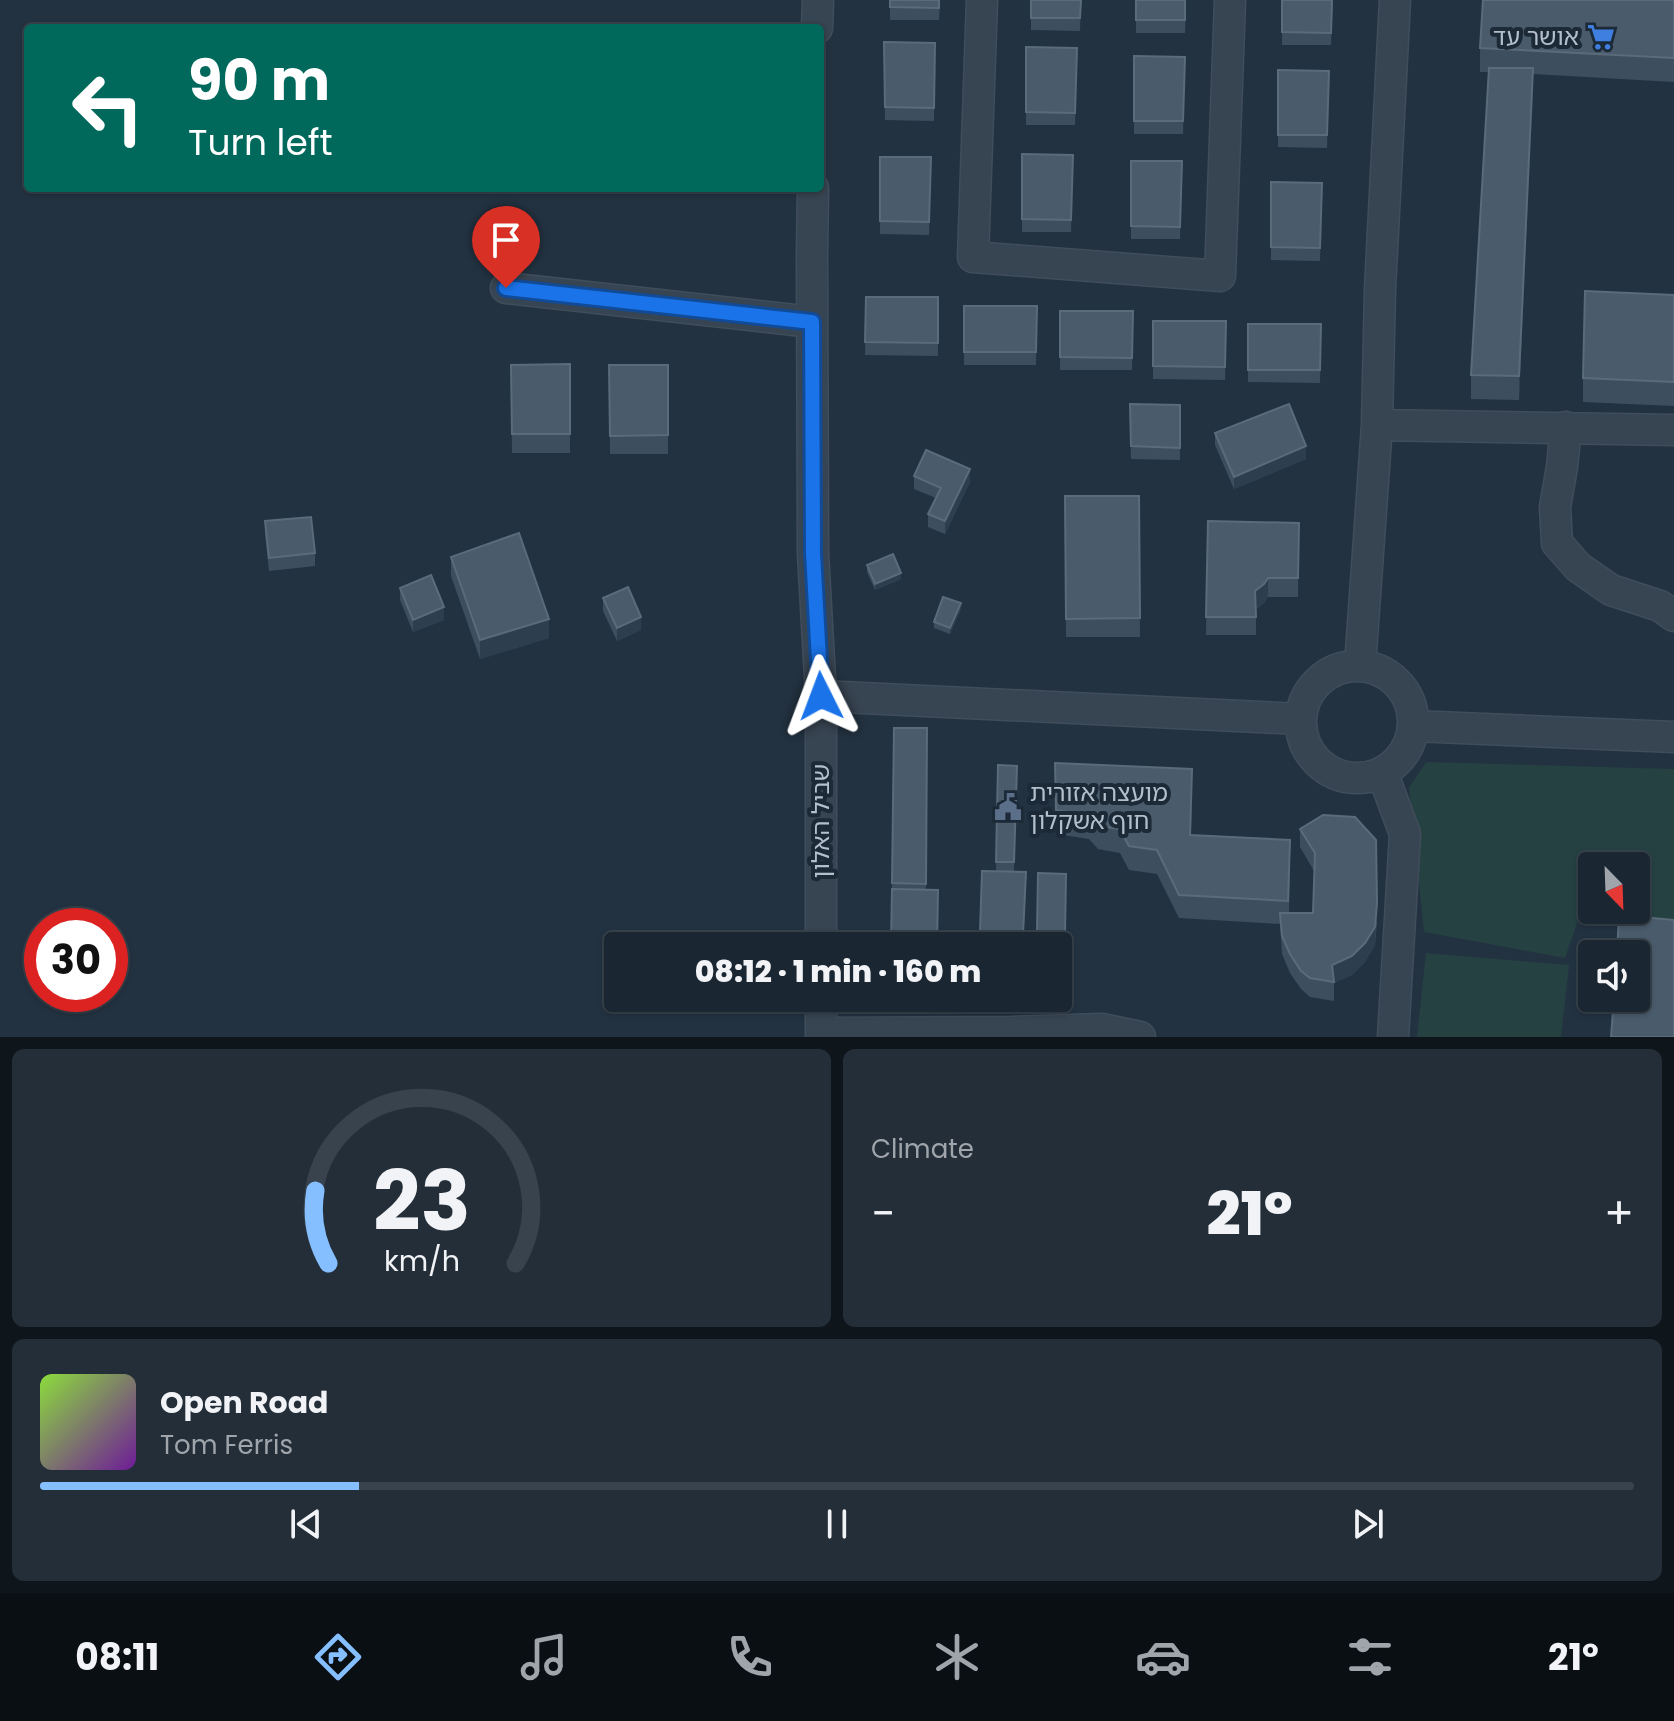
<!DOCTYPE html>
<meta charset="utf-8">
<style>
body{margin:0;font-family:Poppins,"Noto Sans Hebrew",sans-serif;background:#232e39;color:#f1f3f6;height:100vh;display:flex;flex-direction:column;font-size:30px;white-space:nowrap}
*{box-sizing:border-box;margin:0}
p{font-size:26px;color:#9fa5ab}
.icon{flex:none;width:44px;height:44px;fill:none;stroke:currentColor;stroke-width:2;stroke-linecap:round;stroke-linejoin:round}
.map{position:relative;height:1037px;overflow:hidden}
.sheet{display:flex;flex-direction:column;gap:12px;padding:12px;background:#0e151b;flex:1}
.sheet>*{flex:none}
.top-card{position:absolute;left:24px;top:24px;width:800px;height:168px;border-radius:8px;box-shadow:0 2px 6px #0004,0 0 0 2px #38434d;background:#00695c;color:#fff;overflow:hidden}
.needle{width:52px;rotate:157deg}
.buttons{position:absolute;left:1578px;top:852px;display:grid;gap:16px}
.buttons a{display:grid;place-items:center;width:72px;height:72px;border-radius:8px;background:#1a2631;box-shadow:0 2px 6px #0004,0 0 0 2px #38434d;font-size:40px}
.speed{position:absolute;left:24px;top:908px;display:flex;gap:16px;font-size:40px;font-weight:700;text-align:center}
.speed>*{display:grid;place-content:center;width:104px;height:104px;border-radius:50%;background:#1a2631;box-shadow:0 2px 6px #0004,0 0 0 2px #38434d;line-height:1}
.speed .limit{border:12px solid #d22;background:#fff;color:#111}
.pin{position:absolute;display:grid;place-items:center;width:68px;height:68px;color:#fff;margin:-82px -34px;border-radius:50% 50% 50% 0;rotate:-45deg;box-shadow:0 0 8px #0007}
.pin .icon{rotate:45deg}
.me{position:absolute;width:88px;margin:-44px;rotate:357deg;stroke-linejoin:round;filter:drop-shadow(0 0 6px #0008)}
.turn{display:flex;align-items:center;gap:28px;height:168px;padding:0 32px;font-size:36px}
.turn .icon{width:104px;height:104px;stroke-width:2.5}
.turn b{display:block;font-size:56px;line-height:68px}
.big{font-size:60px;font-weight:800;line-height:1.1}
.sheet .tile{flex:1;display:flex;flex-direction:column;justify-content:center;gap:12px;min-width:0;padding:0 28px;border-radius:12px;background:#232e39}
.sheet .dial{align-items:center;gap:0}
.dial svg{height:208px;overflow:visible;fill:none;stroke:#38434d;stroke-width:7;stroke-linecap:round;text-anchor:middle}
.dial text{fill:#f1f3f6;stroke:none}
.song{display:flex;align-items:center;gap:24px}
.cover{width:96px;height:96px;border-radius:12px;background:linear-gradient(135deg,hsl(90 70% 55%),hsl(280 70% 35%))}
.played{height:8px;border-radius:4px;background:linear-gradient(90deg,#85bfff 20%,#38434d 20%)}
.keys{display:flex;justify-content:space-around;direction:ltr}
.heat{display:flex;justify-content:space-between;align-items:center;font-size:44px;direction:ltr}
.sheet .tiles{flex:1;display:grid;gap:12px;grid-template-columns:1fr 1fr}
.tile:last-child{grid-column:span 2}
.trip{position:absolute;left:604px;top:932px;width:468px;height:80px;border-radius:8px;background:#1a2631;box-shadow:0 2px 6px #0004,0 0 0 2px #38434d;font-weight:800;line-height:80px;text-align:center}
.menu{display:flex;height:128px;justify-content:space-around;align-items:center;background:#0a0f14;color:#9fa5ab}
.menu .icon{width:56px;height:56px}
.menu .on{color:#85bfff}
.menu b{font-size:36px;color:#f1f3f6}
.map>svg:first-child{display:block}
.green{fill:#254142;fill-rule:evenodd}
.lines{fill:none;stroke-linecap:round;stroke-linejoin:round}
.minor-casing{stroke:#404d5a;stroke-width:33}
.minor{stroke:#374451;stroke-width:30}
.wall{fill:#3d4f5f}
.shaded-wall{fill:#2d3f4e}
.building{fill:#4a5b6b;stroke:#5a6b7a;stroke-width:2}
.route-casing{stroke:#114b97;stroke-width:20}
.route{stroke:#1a73e8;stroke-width:14}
.labels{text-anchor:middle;stroke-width:8;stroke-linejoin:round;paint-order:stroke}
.poi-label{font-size:24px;fill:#b3bfcb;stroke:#1c2936;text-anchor:end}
.street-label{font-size:24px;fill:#b3bfcb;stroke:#1c2936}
</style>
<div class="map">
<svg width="1674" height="1037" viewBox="0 0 1674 1037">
<rect width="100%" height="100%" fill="#233241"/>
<path class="green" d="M1426,762l248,7v153l-96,-2 -13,38 -141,-26 -15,-144zM1592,866h44v44h-44z
M1426,953l143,12 -8,72h-144z"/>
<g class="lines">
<g class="minor-casing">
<path id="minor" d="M982,0l-9,257 247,19 10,-276
M817,28l1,-28
M813,188l-1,66 1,299 8,143v250
M506,288l306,34
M1377,425l297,5
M1566,427l-4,40 -7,40 2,36 21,24 33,23 49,16 14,10
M1301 722a56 56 0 1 1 112 0a56 56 0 1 1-112 0Z
M1360,666l17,-241 3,-136 15,-289
M821,696l480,23
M1413,726l261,11
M1382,772l23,62 -12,203
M822,1033l188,-1 92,-3 38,8
M821,1037v-39"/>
</g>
<use href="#minor" class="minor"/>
</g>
<path class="wall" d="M890,0h50l-1,20h-49z
M1031,0h50l-1,31 -49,-1z
M1136,0h50l-1,33h-49z
M1282,0h51l-2,45h-49z
M1674,0v82l-141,-8 -14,326 -48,-1v-24l18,-303h-9v-24z
M884,42l51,1 -1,78 -49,-1z
M1026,47l51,1 -2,77h-49z
M1134,56l51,1 -2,77h-49z
M1278,70l51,1 -2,77 -49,-1z
M1022,154l51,1 -2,77h-49z
M880,157h51l-2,78 -49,-1z
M1131,161h51l-2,78h-49z
M1271,182l51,1 -2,78 -49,-1z
M1674,295v111l-91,-4v-24z
M866,297h72v59l-73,-1z
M964,306h73l-1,59h-72z
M1060,311h73l-1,59h-72z
M1153,321h73l-1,59 -72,-1z
M1248,324h73l-1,59 -72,-1z
M570,364v89h-58l-1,-88z
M609,365h59v89h-58z
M1130,404l50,1v55l-49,-1z
M1215,433l91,26 -72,30 -19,-44z
M914,476l56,6 -25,52 -17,-7v-13l8,-16 -22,-9z
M1065,496h74l1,141h-74z
M265,521l50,32v13l-46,5 -4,-37z
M1208,521l91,2 -1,74h-30l-4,6 -8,6v26h-50z
M451,557l98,81 -69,21 -29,-83z
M867,565l34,14 -26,11 -8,-18z
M400,588l44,32 -31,12 -13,-32z
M603,598l38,32 -24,11 -14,-30z
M961,609l-11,25 -16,-6v-6z
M894,728h33l-1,162 -35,56z
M1055,763l137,30 -1,42 99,29 -1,49h24l1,-42 -14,-24v-18l77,93 -2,23 -10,17 -13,13 -18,8v18l-24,-4 -9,-8 -11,-16 -8,-19 -2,-30 -101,-6 -22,-44 -28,-4 -9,-17 -22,-4 -9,-10 -33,-5z
M998,765l19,1 -3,106 12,13 -3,61h-43l2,-75 14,1z
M1038,873l28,1 -1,72h-28z"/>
<path class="shaded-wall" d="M1533,68v24l-14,308v-24z
M1306,446v13l-72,30v-12z
M970,469v13l-25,52v-13z
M901,573v6l-26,11v-6z
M1268,578v19l-4,6 -9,6v-18z
M961,603v6l-11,25v-6z
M444,607v13l-31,12v-12z
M641,617v13l-24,11v-13z
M549,619v19l-69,21v-19z
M1377,903l-2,42 -10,17 -13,13 -18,8 -2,-18z"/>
<path class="building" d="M890,0h49v8l-49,-1z
M1031,0h50l-1,18h-49z
M1136,0h49v20h-49z
M1282,0h50l-1,33 -49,-1z
M1483,0h191v58l-194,-10z
M884,42l51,1 -1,65 -49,-1z
M1026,47l51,1 -2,65 -49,-1z
M1134,56l51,1 -2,64h-49z
M1489,68h44l-14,308 -48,-1z
M1278,70l51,1 -2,64h-49z
M1022,154l51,1 -2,65 -49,-1z
M880,157h51l-2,65 -49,-1z
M1131,161h51l-2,66 -49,-1z
M1271,182l51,1 -2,65 -49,-1z
M1585,291l89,4v87l-91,-4z
M866,297h72v46l-73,-1z
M964,306h73l-1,46h-72z
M1060,311h73l-1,47 -72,-1z
M1153,321h73l-1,46 -72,-1z
M1248,324h73l-1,46h-72z
M570,364v70h-58l-1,-69z
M609,365h59v70l-58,1z
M1130,404l50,1v43l-49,-2z
M1289,404l17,42 -72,31 -19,-44z
M926,450l44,19 -25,52 -17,-7 13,-26 -27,-12z
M1065,496h74l1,122 -74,1z
M311,517l4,36 -46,5 -4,-37z
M1208,521l91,2 -1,55h-30l-4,6 -9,7 1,26h-50z
M519,533l30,86 -69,21 -29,-83z
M893,554l8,19 -26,11 -8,-19z
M431,575l13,32 -31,13 -13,-32z
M628,587l13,30 -24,11 -14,-30z
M943,597l18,6 -11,25 -16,-6z
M894,728h33l-1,156 -34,-1z
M1055,763l137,6 -2,66 100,5 -2,61 -109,-6 -22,-45 -28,-4 -9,-17 -22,-3 -9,-10 -33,-6z
M998,765l19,1 -3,96h-18z
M1323,815l32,2 21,23 1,63 -2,24 -10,16 -13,13 -20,9 2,17 -24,-4 -9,-7 -11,-17 -8,-18 -2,-23h33l2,-60 -15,-24z
M982,871l44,1 -3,62 -43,-1z
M1038,873l28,1 -1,60 -28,-1z
M892,889l46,1 -1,56h-46z
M1619,915l55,5v117h-63l3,-39h22v-44h-19z"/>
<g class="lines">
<g class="route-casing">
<path id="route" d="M506,288l306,34 1,231 8,143"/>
</g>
<use href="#route" class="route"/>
</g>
<defs>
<g id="supermarket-bare" transform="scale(2.16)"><path d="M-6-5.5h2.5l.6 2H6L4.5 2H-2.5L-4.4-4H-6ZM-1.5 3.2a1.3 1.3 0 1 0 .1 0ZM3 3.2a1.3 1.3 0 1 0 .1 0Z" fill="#3f7fe0" stroke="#1c2936" stroke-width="2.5" paint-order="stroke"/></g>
<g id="civic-bare" transform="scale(2.16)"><path d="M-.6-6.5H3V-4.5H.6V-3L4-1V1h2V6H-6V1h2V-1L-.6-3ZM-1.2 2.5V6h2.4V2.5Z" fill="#5c6f8a" stroke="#1c2936" stroke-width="2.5" paint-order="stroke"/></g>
</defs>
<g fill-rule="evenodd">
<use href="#supermarket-bare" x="1601" y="37"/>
<use href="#civic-bare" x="1008" y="807"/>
</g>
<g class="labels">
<g class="poi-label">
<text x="1579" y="45">אושר עד</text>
<text x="1030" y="801" text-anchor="start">מועצה אזורית<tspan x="1030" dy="28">חוף אשקלון</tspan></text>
</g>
<g class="street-label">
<text transform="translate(821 821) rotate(-90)" y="8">שביל האלון</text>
</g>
</g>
</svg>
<div class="buttons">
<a><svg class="needle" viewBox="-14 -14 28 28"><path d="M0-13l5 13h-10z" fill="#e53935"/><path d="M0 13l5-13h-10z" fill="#9fa5ab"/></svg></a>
<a><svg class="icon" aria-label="sound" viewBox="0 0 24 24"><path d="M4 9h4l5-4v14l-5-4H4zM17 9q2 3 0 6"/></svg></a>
</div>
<div class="speed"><div class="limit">30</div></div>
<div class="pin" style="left:506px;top:288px;background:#d93025"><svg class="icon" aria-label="arrive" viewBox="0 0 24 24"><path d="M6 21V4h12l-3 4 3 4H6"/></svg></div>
<svg class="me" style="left:821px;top:696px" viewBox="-20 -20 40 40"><path d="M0-17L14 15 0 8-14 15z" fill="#1a73e8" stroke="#fff" stroke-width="4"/></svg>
<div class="trip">08:12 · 1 min · 160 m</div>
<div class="top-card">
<div class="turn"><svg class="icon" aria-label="left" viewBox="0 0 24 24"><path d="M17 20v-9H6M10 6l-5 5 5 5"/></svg><div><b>90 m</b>Turn left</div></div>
</div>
</div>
<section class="sheet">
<div class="tiles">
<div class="tile dial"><svg viewBox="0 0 100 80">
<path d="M14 69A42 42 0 1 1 86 69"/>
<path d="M14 69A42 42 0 0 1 9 41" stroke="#85bfff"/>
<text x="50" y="56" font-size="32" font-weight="700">23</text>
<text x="50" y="72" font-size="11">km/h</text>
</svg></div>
<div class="tile"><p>Climate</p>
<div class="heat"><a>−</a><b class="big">21°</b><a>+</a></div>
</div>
<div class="tile">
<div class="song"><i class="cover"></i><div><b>Open Road</b><p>Tom Ferris</p></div></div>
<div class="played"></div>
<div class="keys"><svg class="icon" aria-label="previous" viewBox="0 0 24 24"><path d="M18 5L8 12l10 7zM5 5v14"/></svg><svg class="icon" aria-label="pause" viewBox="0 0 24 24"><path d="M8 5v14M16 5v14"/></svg><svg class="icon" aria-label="next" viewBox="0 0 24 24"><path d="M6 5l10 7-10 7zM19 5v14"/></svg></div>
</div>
</div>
</section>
<nav class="menu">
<b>08:11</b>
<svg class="icon on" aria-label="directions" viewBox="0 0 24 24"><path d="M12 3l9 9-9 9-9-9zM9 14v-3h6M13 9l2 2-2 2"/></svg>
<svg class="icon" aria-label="music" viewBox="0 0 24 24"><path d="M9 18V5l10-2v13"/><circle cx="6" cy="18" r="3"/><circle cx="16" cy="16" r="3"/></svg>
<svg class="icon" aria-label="phone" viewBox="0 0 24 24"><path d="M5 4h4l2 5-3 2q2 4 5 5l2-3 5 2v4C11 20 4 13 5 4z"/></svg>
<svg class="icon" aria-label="climate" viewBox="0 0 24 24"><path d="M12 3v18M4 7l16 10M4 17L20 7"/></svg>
<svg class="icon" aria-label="car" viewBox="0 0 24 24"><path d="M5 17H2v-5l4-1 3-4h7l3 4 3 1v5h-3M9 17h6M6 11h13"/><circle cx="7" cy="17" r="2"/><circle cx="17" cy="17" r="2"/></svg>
<svg class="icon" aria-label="filters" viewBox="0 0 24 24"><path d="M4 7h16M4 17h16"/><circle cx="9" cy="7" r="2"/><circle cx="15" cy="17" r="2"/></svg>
<b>21°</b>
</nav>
